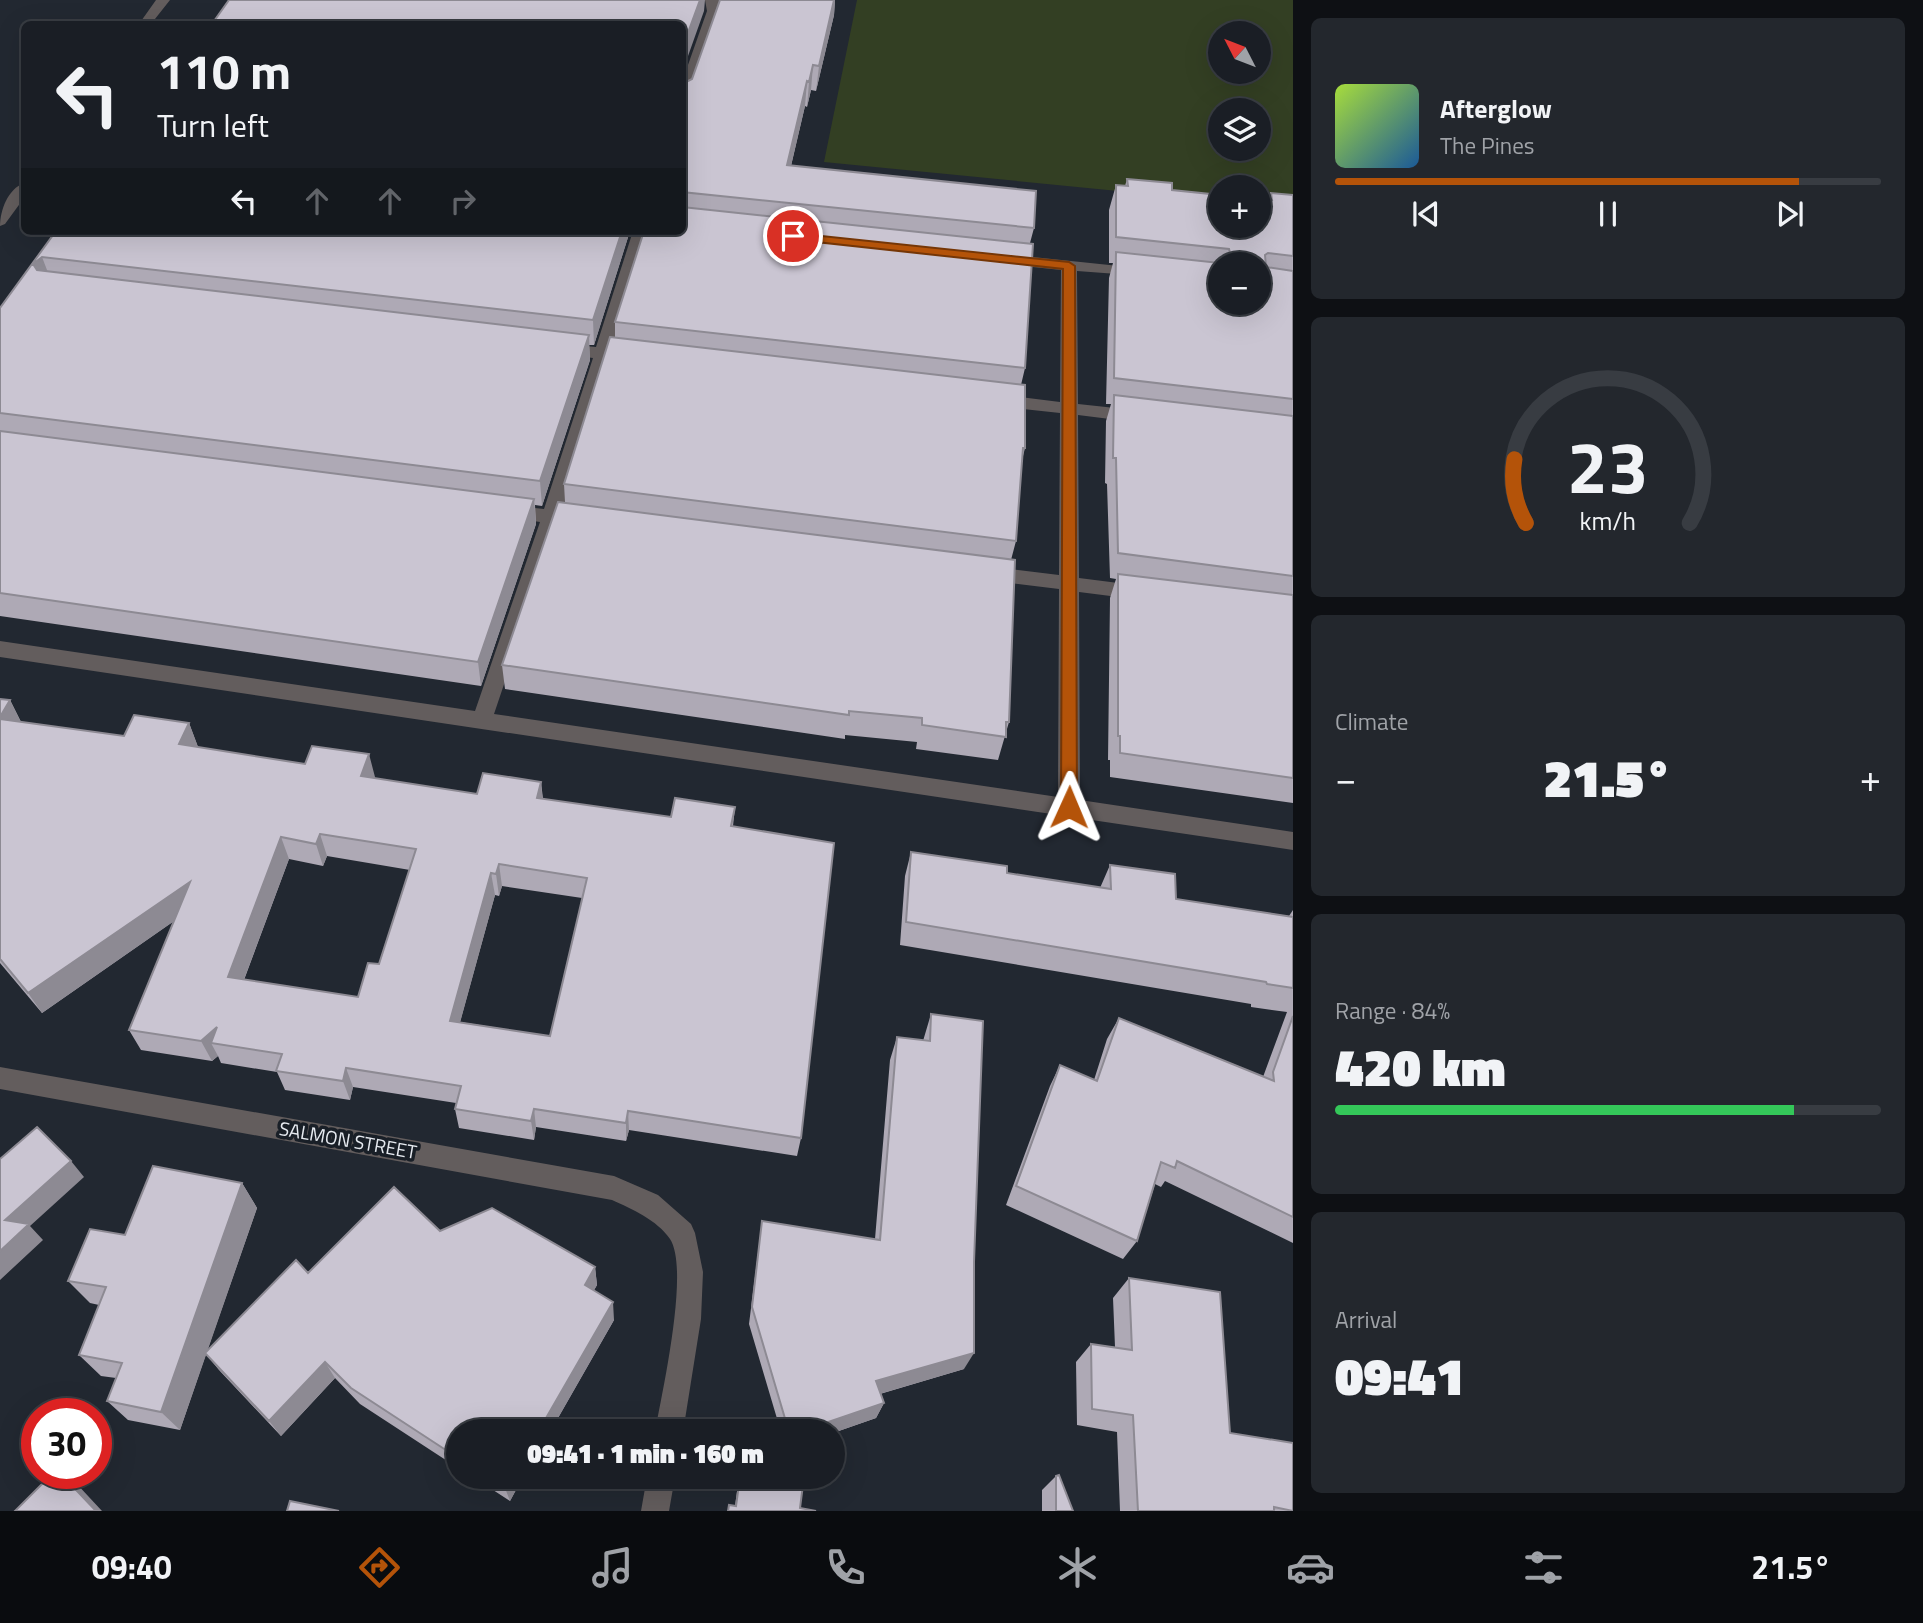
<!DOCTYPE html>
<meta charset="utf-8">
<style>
body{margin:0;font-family:"Titillium Web",sans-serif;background:#23272d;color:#f1f3f6;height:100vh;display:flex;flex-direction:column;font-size:26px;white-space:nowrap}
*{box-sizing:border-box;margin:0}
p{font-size:23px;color:#9fa2a7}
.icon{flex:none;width:38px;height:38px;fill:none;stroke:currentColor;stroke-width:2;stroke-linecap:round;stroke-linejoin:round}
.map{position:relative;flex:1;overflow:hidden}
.drawer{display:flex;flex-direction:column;gap:18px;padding:18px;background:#0e1014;width:630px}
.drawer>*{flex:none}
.guide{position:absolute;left:21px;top:21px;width:665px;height:214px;border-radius:10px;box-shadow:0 7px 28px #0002,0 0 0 2px #383c42;background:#1a1e25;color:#f1f3f6;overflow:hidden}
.needle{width:46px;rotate:312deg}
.fabs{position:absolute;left:1208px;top:21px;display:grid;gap:14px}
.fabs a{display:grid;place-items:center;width:63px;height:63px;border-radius:50%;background:#1a1e25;box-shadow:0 7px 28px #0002,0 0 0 2px #383c42;font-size:35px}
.speed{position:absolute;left:21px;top:1398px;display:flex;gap:14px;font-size:35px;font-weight:700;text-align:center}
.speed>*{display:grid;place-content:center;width:91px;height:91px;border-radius:50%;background:#1a1e25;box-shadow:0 7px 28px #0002,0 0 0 2px #383c42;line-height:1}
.speed .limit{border:10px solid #d22;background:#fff;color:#111}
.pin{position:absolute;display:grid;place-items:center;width:60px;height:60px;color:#fff;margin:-30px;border:4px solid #fff;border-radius:50%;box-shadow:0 2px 7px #0007}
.me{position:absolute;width:77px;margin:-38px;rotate:1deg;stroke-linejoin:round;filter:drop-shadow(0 0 5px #0008)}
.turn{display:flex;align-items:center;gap:24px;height:147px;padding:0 21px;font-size:32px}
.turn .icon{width:91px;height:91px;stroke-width:2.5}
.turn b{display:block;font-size:49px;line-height:60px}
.lanes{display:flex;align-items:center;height:66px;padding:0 21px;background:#0003;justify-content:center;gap:35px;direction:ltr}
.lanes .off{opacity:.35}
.big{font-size:52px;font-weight:800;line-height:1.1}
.drawer .widget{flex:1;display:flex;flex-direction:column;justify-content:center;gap:10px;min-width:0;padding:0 24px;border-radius:10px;background:#23272d}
.drawer .dial{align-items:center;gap:0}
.dial svg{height:182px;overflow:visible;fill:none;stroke:#383c42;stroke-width:7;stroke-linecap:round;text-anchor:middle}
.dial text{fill:#f1f3f6;stroke:none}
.song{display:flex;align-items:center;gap:21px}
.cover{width:84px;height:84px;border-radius:10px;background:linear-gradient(135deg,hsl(80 70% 55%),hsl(210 70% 35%))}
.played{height:7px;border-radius:4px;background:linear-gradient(90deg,#b45309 85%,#383c42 85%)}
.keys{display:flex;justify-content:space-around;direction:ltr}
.heat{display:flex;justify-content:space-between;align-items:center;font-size:38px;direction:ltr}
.charge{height:10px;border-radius:5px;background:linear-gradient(90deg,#34c759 84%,#383c42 0)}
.trip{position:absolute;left:446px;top:1419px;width:399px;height:70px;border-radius:35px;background:#1a1e25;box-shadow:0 7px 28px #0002,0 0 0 2px #383c42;font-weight:800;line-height:70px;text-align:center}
.dock{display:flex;height:112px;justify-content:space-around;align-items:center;background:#0a0c0f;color:#9fa2a7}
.dock .icon{width:49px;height:49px}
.dock .selected{color:#b45309}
.dock b{font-size:32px;color:#f1f3f6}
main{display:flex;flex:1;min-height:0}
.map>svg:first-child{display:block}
.green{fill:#333f23;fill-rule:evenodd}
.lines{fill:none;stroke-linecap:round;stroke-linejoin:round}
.minor{fill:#635d5d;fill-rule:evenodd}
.wall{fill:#aea9b5;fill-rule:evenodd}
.shaded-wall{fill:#8d8a93}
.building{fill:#cac5d2;stroke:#8d8a93;stroke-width:2;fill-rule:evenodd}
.route{fill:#b45309;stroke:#753606;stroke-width:2}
.labels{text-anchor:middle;stroke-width:7;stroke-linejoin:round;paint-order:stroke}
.street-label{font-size:19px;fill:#e6eaf0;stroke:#191f27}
</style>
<main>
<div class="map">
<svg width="1293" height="1511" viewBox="0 0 1293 1511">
<rect width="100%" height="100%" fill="#222831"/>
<path class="green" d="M857,0h436v208l-35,-3v-18h-38v14l-396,-39zM1220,33h38v39h-38zM1220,110h38v39h-38z"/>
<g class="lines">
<path class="minor" d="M156,0h14l-19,24h-12z
M705,0h14l2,11 -32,92 -7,4v-25l25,-71z
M24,183v15l-19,26 -5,2c0,-16 8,-37 24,-43z
M633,231h16l-37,118 22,3 8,5 -8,5 -25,-2 -47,151 24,4 2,5 -2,5 -28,-1 -64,190 564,83 1,-208 -73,-9 -7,-2 -3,-5 3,-5 7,-2 73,9 1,-162 -64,-7 -9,-6 9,-6 64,8 1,-132 -58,-6 -8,-5 8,-5 135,14 8,5 -2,3 -67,-5 1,133 56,6 9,6 -9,6 -56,-7 1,163 63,8 7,2 3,5 -3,5 -7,2 -63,-8 1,208 213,32v18l-1293,-193v-16l475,70 65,-189 -40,-6 -2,-5 2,-5 7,-1 37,4 49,-151 -31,-4 -8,-5 8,-5 34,3z
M0,1067l614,109 44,19 33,29 4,9 8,39 -2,47 -18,113h-28c7,-39 35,-163 15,-193 -13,-19 -38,-30 -58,-39l-612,-111z
M647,1477h28l-6,34h-28z"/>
</g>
<path class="wall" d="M720,0h115l-1,15 -18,76 -5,-1 -4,17 -2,-1 -14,60 243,62 -4,15 -5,125 -4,17 4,63 -3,12 -6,81 -5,19 -2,162 -11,38 -82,-11 1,-7 -72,-7v4l-340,-50 -3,-24 63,-163 -1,-18 51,-146v-16l67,-91v-147l10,-5z
M1127,179l45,11 97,10 2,-7 22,2v608l-183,-26v-17h-2l2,-162 6,-19 -6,-1 -3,-94 -2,-1 1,-62 5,-17h-5l3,-126 4,-15h-4v-53l7,-25 9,1z
M56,231h574l-36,114h-5l1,15 -48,146 -7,-1 1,19 -55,162 -481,-70v-308z
M0,699l10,1 11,22 103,14 65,-13 9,24 177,30 -1,1 103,16 64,-12 2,17 128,18 64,-10 -2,19 68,312 -4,18 -168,-26 -3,11 -90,-14 -2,13 -75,-12 -4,-19 1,-6 -103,-16 -3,13 -65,-10 -8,-18 -56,-9 -3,-7 -6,5 -71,-11 -12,-20 45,-109 -132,92 -42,-50zM327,856l83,14 -31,94 -21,33 -114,-17 45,-121 34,7zM502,886l80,12 -32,138 -90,-14 35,-127 4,1z
M911,852l96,21 93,15 10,-23 66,34 113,17 4,-6v333l-128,-62 -4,6 -6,-3 -18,57 -14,18 -117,-54 44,-119 10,-21 34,15 13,-41 12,-21 144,59 24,-65 -36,-5v-3l-351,-59 5,-69z
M931,1014l33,355 -84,25 4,9 -8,15 -43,15v-1h-52l-32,-108 13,-103 113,18 15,-179 7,-23 26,4z
M242,1183l15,25 -50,143 101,-78 132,-42 155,36 2,18 -3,5 20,30 -64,112h-92v36l-98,-64 -25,-26 -54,58 -62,-66 -13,-16 -26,76 -52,-10 -21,-19 9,-23 -15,-2 -22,-21 20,-50 -9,-2 -22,-22 57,-46z
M1129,1278l101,155 63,78h-173l-3,-79 -40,-7 -1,-63 15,-18 24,3 -2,-49z
M1056,1476l17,35h-31v-21z
M473,1477h50l-13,24z
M739,1477h65l-69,29z"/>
<path class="shaded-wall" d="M700,0h5l-1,11 -22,62v-24z
M834,0h1l-1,15 -18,76 3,-25z
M813,65l-2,25 -4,17 2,-25z
M807,81l-2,25 -20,85 2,-26z
M622,231h8l-36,114 -1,-25z
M42,257l10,26 -10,6 -9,-25z
M589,335l1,25 -48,146 -2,-25z
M534,499l2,25 -55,162 -3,-24z
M10,700l12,24 -22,-3v-4z
M189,723l9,24 -19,-3z
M369,754l6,23 -8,22 -6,-23z
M541,782l2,23 -6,-7z
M320,834l7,22 -4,10 -7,-22z
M281,837l8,22 -52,139 -9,-21z
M499,864l3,22 -3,10 -3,-22z
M491,873l4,22 -40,146 -5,-20z
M190,882l10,21 -158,110 -14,-20z
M217,1027l-6,16 7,13 -6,5 -11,-20z
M346,1068l7,19 -3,13 -7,-19z
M534,1109l2,18 -2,13 -3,-19z
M628,1111l1,19 -3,11v-18z
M71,1161l13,16 -54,49 13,14 -43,40v-29l5,-31z
M242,1183l15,25 -77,222 -19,-18z
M595,1267l2,18 -10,18 -2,-18z
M613,1302l1,18 -64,112h-12z
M974,1353l-10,16 -95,28 7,-16z
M325,1362l10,16 -54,58 -12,-15z
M884,1403l-8,15 -43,15v-1h-34z
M61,1474h2l12,8 27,29h-6z
M512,1477h11l-13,24 -5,-13z"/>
<path class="building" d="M229,0h471l-18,49v-25h-470z
M720,0h114l-15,66 -6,-1 -4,17 -2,-1 -20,84 249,26 -2,37 -352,-36v-108l10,-5z
M1127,179l45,4v7l48,5v31h38v-27l14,1 -1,-7 22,2v61l-25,-3 -3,2 1,12 27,4v128l-179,-21 2,-126 113,12 3,-3 -3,-12 -113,-12v-52l12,1zM1220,264h38v39h-38z
M682,207l351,37 -8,124 -410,-46 29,-91h38z
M56,231h566l-29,89 -551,-63 -9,7 4,6 552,65 -49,146 -540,-68v-105z
M610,337l415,48v63h-2l-7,93 -452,-57z
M1114,395l179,21v160l-175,-23 -2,-95h-3z
M0,431l534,68 -56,163 -478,-69z
M558,502l457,58 -6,162h-3v15l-84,-12v-7l-73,-7v4l-347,-50z
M1118,574l175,21v183l-173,-25v-17h-2z
M0,699l10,1 -10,17z
M134,715l55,8 -10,21 126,20 7,-18 57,8 -8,22 116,18 6,-21 58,9 -4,16 134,19 4,-19 60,9 -4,19 103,17 -33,295 -173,-27 -2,12 -92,-14 -3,12 -76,-12 6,-23 -115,-18 -3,13 -67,-10 6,-17 -71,-11 6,-16 -16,14 -72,-11 61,-148 -162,111 -28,-34v-240l124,17zM320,834l96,15 -37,115 -11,-1 -10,34 -130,-20 53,-140 35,7zM499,864l88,14 -37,158 -100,-15 41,-148 5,1z
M911,852l96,14v7l104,16 -1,-24 65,9 1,25 117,18v71l-26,-4 -1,-2 -360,-60z
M931,1014l52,7 -9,241v91l-98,28 8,22 -85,29h-10l-37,-125 10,-86 118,19 17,-203 33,4z
M1293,1016v201l-116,-56 -2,7 -14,-6 -24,79 -121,-55 44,-121 37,16 22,-63 155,63 -1,-9z
M37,1127l34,34 -66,59 24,4 -29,27v-92z
M153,1166l89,17 -81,229 -54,-11 15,-38 -43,-8 27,-68 -38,-6 22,-52 35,6z
M394,1187l46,44 52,-23 103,59 -10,18 28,17 -75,130h-80v26l-107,-70 -26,-26 -56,59 -64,-68 91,-93 12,13z
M1129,1278l91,14 10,141 63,10v68l-19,-4v4h-136l-5,-96 -41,-6 -1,-65 41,6z
M52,1474h9l35,37h-81z
M1059,1475l14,36h-17v-35z
M488,1477h24l-7,11z
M740,1477h64l-4,31 16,3h-88l1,-6 7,1z
M290,1501l49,10h-52z"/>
<path class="route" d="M793,233l276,29 6,4 2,541 -2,5h-12l-2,-5 2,-538 -274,-30v-5z"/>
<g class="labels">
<g class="street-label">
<text transform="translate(348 1140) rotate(10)" y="7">SALMON STREET</text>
</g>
</g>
</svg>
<div class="fabs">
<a><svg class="needle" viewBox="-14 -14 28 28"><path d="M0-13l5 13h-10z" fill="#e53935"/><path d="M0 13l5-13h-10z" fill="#9fa2a7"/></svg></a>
<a><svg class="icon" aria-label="layers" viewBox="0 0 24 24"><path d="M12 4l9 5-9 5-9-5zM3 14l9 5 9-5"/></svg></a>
<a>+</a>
<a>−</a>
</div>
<div class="speed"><div class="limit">30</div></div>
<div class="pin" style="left:793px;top:236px;background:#d93025"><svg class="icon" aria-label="arrive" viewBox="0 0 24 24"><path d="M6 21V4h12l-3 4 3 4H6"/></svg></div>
<svg class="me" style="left:1069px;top:807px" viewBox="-20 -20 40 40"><path d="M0-17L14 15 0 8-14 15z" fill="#b45309" stroke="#fff" stroke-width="4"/></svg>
<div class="trip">09:41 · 1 min · 160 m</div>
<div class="guide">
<div class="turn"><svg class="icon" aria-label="left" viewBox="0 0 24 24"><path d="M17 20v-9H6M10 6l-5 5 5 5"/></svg><div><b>110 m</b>Turn left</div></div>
<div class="lanes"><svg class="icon" aria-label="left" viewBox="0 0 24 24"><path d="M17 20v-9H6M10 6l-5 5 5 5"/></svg><svg class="icon off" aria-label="ahead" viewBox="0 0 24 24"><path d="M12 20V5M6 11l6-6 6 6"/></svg><svg class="icon off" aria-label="ahead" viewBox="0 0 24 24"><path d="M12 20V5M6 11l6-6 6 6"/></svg><svg class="icon off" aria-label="right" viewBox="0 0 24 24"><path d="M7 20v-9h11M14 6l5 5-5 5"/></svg></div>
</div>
</div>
<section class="drawer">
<div class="widget">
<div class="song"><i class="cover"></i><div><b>Afterglow</b><p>The Pines</p></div></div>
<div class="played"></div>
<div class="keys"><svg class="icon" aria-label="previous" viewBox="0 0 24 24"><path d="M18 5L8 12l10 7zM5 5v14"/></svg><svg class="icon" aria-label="pause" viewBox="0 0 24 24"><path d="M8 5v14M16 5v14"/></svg><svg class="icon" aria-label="next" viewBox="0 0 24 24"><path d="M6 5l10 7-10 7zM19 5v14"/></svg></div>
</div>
<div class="widget dial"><svg viewBox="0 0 100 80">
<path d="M14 69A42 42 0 1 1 86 69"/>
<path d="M14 69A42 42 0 0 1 9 41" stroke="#b45309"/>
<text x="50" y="56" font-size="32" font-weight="700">23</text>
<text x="50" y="72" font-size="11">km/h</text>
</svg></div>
<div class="widget"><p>Climate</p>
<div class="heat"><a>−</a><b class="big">21.5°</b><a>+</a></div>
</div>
<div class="widget"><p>Range · 84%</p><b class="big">420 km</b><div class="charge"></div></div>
<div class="widget"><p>Arrival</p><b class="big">09:41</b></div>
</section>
</main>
<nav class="dock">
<b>09:40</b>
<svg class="icon selected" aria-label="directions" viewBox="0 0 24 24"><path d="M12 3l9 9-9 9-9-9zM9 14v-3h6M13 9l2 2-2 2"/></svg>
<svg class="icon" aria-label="music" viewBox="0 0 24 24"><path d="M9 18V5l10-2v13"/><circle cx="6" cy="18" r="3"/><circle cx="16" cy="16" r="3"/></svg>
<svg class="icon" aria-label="phone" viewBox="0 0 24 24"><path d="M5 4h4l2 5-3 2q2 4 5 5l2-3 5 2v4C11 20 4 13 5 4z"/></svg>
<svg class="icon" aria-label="climate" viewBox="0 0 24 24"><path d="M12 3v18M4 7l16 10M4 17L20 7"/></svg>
<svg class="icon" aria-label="car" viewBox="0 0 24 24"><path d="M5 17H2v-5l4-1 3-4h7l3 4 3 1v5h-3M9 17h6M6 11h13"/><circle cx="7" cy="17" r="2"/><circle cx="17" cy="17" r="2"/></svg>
<svg class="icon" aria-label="filters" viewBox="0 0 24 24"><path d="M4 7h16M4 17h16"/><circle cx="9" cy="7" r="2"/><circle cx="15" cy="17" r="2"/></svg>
<b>21.5°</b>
</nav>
